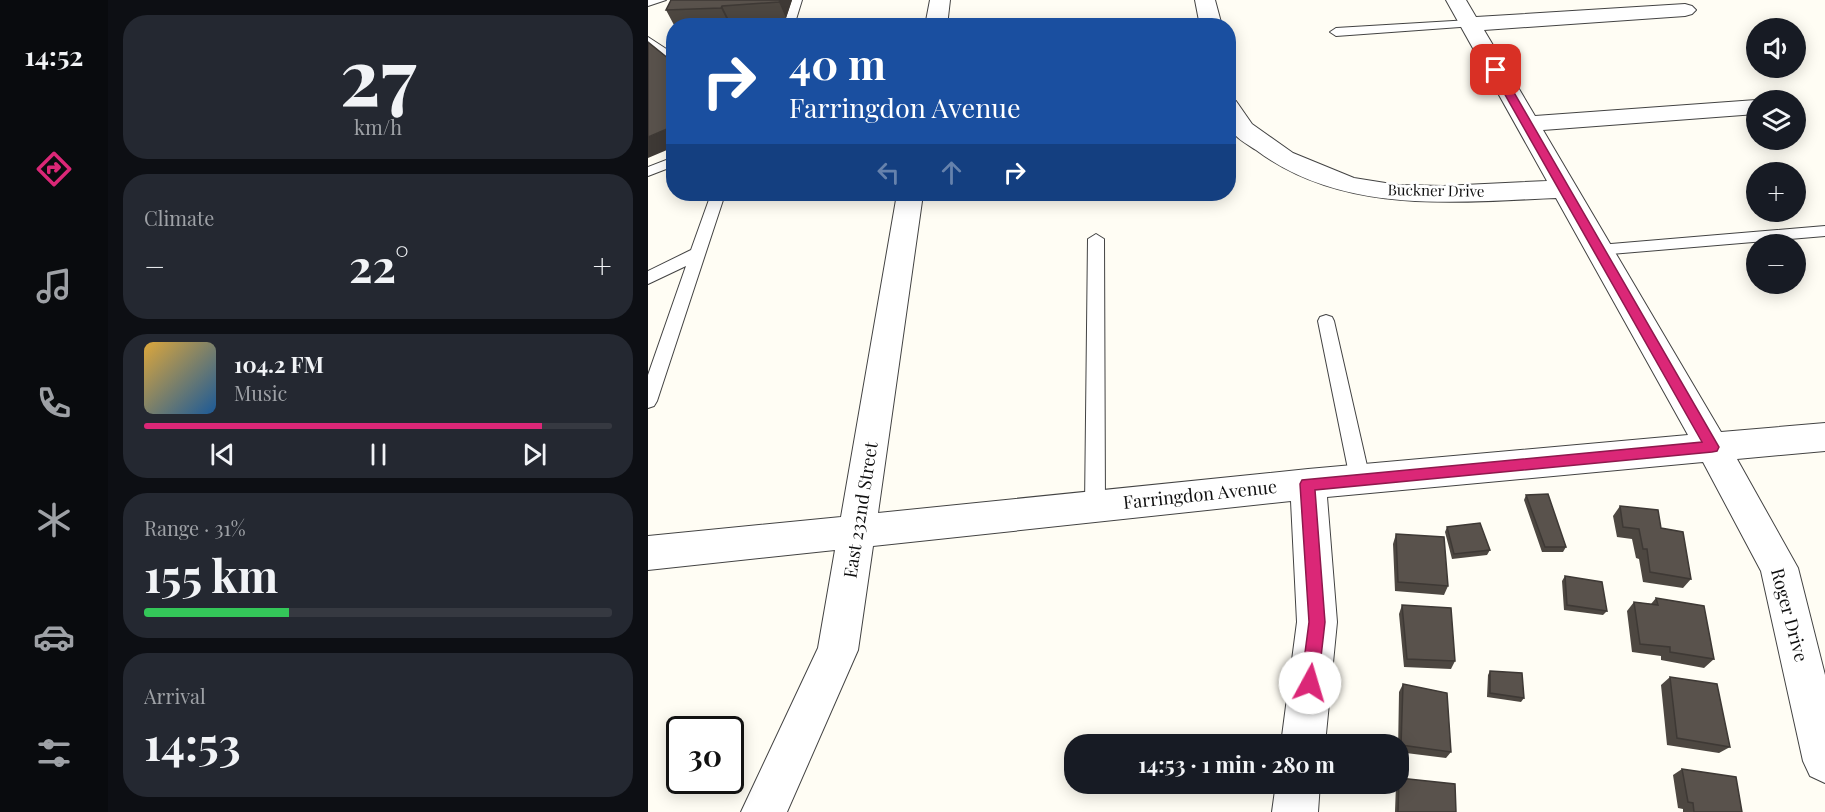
<!DOCTYPE html>
<meta charset="utf-8">
<style>
body{margin:0;font-family:"Playfair Display",serif;background:#242831;color:#f1f3f6;height:100vh;display:flex;flex-direction:column;font-size:22px;white-space:nowrap}
*{box-sizing:border-box;margin:0}
p{font-size:20px;color:#9ea1a6}
.icon{flex:none;width:33px;height:33px;fill:none;stroke:currentColor;stroke-width:2;stroke-linecap:round;stroke-linejoin:round}
.map{position:relative;flex:1;overflow:hidden}
.details{display:flex;flex-direction:column;gap:15px;padding:15px;background:#0d0f14;width:540px}
.details>*{flex:none}
.banner{position:absolute;left:18px;top:18px;width:570px;height:183px;border-radius:24px;box-shadow:0 3px 15px #0003;background:#1a4fa0;color:#fff;overflow:hidden}
.controls{position:absolute;left:1098px;top:18px;display:grid;gap:12px}
.controls a{display:grid;place-items:center;width:60px;height:60px;border-radius:50%;background:#171b24;box-shadow:0 3px 15px #0003;font-size:30px}
.speed{position:absolute;left:18px;top:716px;display:flex;gap:12px;font-size:30px;font-weight:700;text-align:center}
.speed>*{display:grid;place-content:center;width:78px;height:78px;border-radius:50%;background:#171b24;box-shadow:0 3px 15px #0003;line-height:1}
.speed .limit{border:3px solid #111;border-radius:9px;background:#fff;color:#111}
.pin{position:absolute;display:grid;place-items:center;width:51px;height:51px;color:#fff;margin:-26px;border-radius:12px;box-shadow:0 3px 9px #0006}
.me{position:absolute;width:66px;margin:-33px;rotate:6deg;stroke-linejoin:round;filter:drop-shadow(0 0 4px #0008)}
.turn{display:flex;align-items:center;gap:21px;height:126px;padding:0 24px;font-size:27px}
.turn .icon{width:78px;height:78px;stroke-width:2.5}
.turn b{display:block;font-size:42px;line-height:51px}
.lanes{display:flex;align-items:center;height:57px;padding:0 24px;background:#0003;justify-content:center;gap:30px;direction:ltr}
.lanes .off{opacity:.35}
.big{font-size:45px;font-weight:700;line-height:1.1}
.details .tile{flex:1;display:flex;flex-direction:column;justify-content:center;gap:9px;min-width:0;padding:0 21px;border-radius:24px;background:#242831}
.details .dial{align-items:center;gap:0}
.dial b{font-size:78px;line-height:1}
.song{display:flex;align-items:center;gap:18px}
.cover{width:72px;height:72px;border-radius:9px;background:linear-gradient(135deg,hsl(40 70% 55%),hsl(210 70% 35%))}
.played{height:6px;border-radius:3px;background:linear-gradient(90deg,#db2777 85%,#363941 85%)}
.keys{display:flex;justify-content:space-around;direction:ltr}
.heat{display:flex;justify-content:space-between;align-items:center;font-size:33px;direction:ltr}
.charge{height:9px;border-radius:4px;background:linear-gradient(90deg,#34c759 31%,#363941 0)}
.trip{position:absolute;left:416px;top:734px;width:345px;height:60px;border-radius:24px;background:#171b24;box-shadow:0 3px 15px #0003;font-weight:700;line-height:60px;text-align:center}
main{display:flex;flex:1;min-height:0}
.dock{display:flex;flex-direction:column;width:108px;justify-content:space-around;align-items:center;background:#090b0e;color:#9ea1a6}
.dock .icon{width:42px;height:42px}
.dock .selected{color:#db2777}
.dock b{font-size:27px;color:#f1f3f6}
.map>svg:first-child{display:block}
.lines{fill:none;stroke-linecap:round;stroke-linejoin:round}
.lane-casing{stroke:#434343;stroke-width:2}
.street-casing{stroke:#434343;stroke-width:2}
.lane{fill:#fff;fill-rule:evenodd}
.street{fill:#fff;fill-rule:evenodd}
.wall{fill:#4d4741}
.shaded-wall{fill:#3e3935}
.building{fill:#59524c;stroke:#3e3935;stroke-width:1.5}
.route{fill:#db2777;stroke:#8e194d;stroke-width:1.5}
.labels{text-anchor:middle;stroke-width:6;stroke-linejoin:round;paint-order:stroke}
.far-street-label{font-size:15px;fill:#101010;stroke:#fff}
.street-label{font-size:18px;fill:#101010;stroke:#fff}
</style>
<main>
<nav class="dock">
<b>14:52</b>
<svg class="icon selected" aria-label="directions" viewBox="0 0 24 24"><path d="M12 3l9 9-9 9-9-9zM9 14v-3h6M13 9l2 2-2 2"/></svg>
<svg class="icon" aria-label="music" viewBox="0 0 24 24"><path d="M9 18V5l10-2v13"/><circle cx="6" cy="18" r="3"/><circle cx="16" cy="16" r="3"/></svg>
<svg class="icon" aria-label="phone" viewBox="0 0 24 24"><path d="M5 4h4l2 5-3 2q2 4 5 5l2-3 5 2v4C11 20 4 13 5 4z"/></svg>
<svg class="icon" aria-label="climate" viewBox="0 0 24 24"><path d="M12 3v18M4 7l16 10M4 17L20 7"/></svg>
<svg class="icon" aria-label="car" viewBox="0 0 24 24"><path d="M5 17H2v-5l4-1 3-4h7l3 4 3 1v5h-3M9 17h6M6 11h13"/><circle cx="7" cy="17" r="2"/><circle cx="17" cy="17" r="2"/></svg>
<svg class="icon" aria-label="filters" viewBox="0 0 24 24"><path d="M4 7h16M4 17h16"/><circle cx="9" cy="7" r="2"/><circle cx="15" cy="17" r="2"/></svg>
</nav>
<section class="details">
<div class="tile dial"><b>27</b><p>km/h</p></div>
<div class="tile"><p>Climate</p>
<div class="heat"><a>−</a><b class="big">22°</b><a>+</a></div>
</div>
<div class="tile">
<div class="song"><i class="cover"></i><div><b>104.2 FM</b><p>Music</p></div></div>
<div class="played"></div>
<div class="keys"><svg class="icon" aria-label="previous" viewBox="0 0 24 24"><path d="M18 5L8 12l10 7zM5 5v14"/></svg><svg class="icon" aria-label="pause" viewBox="0 0 24 24"><path d="M8 5v14M16 5v14"/></svg><svg class="icon" aria-label="next" viewBox="0 0 24 24"><path d="M6 5l10 7-10 7zM19 5v14"/></svg></div>
</div>
<div class="tile"><p>Range · 31%</p><b class="big">155 km</b><div class="charge"></div></div>
<div class="tile"><p>Arrival</p><b class="big">14:53</b></div>
</section>
<div class="map">
<svg width="1177" height="812" viewBox="0 0 1177 812">
<rect width="100%" height="100%" fill="#fffdf4"/>
<g class="lines">
<g class="lane-casing">
<path id="lane" d="M0,0h18l-18,6z
M142,0h12l-8,26h-12z
M822,20l6,4 -2,2 -138,10 -6,-4 6,-4z
M0,37l26,17v10l-26,-17z
M26,157v9l-26,10v-9z
M63,194h14l-68,207 -3,5 -6,2v-33l38,-109 -38,18v-13l43,-21z
M1177,226v10l-226,19 -8,-5 8,-5z
M448,234l8,5 1,267 -3,6 -7,2 -7,-2 -3,-6 3,-267z
M678,315l6,2 2,4 36,158 -3,6 -7,2 -7,-2 -3,-6 -32,-158 2,-4z"/>
</g>
<g class="street-casing">
<path id="street" d="M282,0h20l-3,26h-22z
M547,0h20l7,26h-22z
M798,0h20l10,17 209,-13 7,2 4,4 -4,4 -7,2 -201,14 51,86 221,-16h3h-3v14l-213,16 178,302 104,-9v28l-88,8 61,109 27,107v108l-15,-7 -7,-15 -42,-190 -58,-109 -376,35 10,125 -12,122h-44l16,-122 -6,-121 -418,45 -15,104 -71,162h-46l77,-164 17,-98 -187,20v-34l193,-19 56,-323h26l-45,319 430,-44 380,-34 -132,-237c-102,4 -213,17 -300,-48 -9,-6 -23,-13 -27,-24 -3,-7 -1,-19 -1,-27l8,2 16,23 41,29 61,25 44,7 45,1 104,-5z
M628,783h44l-2,29h-46z"/>
</g>
<use href="#lane" class="lane"/>
<use href="#street" class="street"/>
</g>
<path class="wall" d="M23,0h121l-6,18 -56,4 -1,2 -55,1 -8,-15z
M878,495l40,52 -3,5h-21l-18,-52z
M972,506l41,22 30,51 -8,9 -40,-6 -4,-23 -3,-1 -4,-19 -15,-2 -4,-21z
M799,527l43,23 -3,5 -35,4 -7,-27z
M748,534l52,52 -4,9 -49,-4 -2,-47z
M917,576l42,35 -4,4 -39,-5 -2,-29z
M1008,598l58,61 -10,9 -43,-8v-4l-29,-4 -5,-41 7,-9 17,2z
M754,605l53,56 -4,8 -47,-2 -5,-53z
M842,671l34,27 -3,4 -34,-5 1,-22z
M1022,677l60,70 -11,6 -52,-8 -6,-60z
M755,684l48,68 -5,6 -48,-6 1,-60z
M1034,769l60,43h-59v-3l-5,-1 -5,-33z
M751,778l57,34h-61l1,-28v-1h2z"/>
<path class="shaded-wall" d="M132,0h12l-6,18 -7,-16z
M74,6l8,16 -1,2 -8,-16z
M26,126v21l-26,11v-21z"/>
<path class="building" d="M23,0h109l-1,2 -57,4 -1,2 -55,2z
M0,42l26,21v63l-26,11z
M900,494l18,53h-21l-19,-52z
M972,506l38,4 3,18 22,4 8,47 -41,-7 -3,-23h-4l-4,-20 -16,-2z
M832,523l10,27 -36,4 -7,-27z
M748,534l48,3 4,49 -50,-4z
M917,576l37,6 5,29 -40,-6z
M1008,598l48,8 10,53 -44,-7v-5l-30,-3 -6,-42 24,3z
M754,605l49,3 4,53 -48,-2z
M842,671l32,2 2,25 -34,-5z
M1022,677l47,7 13,63 -53,-9z
M755,684l44,9 4,59 -50,-7z
M1034,769l54,8 6,35h-48l-1,-9 -5,-1z
M751,778l56,6 1,28h-58z"/>
<path class="route" d="M848,67l5,3 218,377 -2,4 -5,1 -397,38 10,132 -7,61 -2,6 -6,2 -6,-2 -3,-6 8,-61 -9,-138 2,-4 400,-38 -211,-372z"/>
<g class="labels">
<g class="far-street-label">
<text transform="translate(788 191) rotate(1)" y="5">Buckner Drive</text>
</g>
<g class="street-label">
<text transform="translate(552 495) rotate(-6)" y="6">Farringdon Avenue</text>
<text transform="translate(213 510) rotate(-81)" y="6">East 232nd Street</text>
<text transform="translate(1141 615) rotate(75)" y="6">Roger Drive</text>
</g>
</g>
</svg>
<div class="controls">
<a><svg class="icon" aria-label="sound" viewBox="0 0 24 24"><path d="M4 9h4l5-4v14l-5-4H4zM17 9q2 3 0 6"/></svg></a>
<a><svg class="icon" aria-label="layers" viewBox="0 0 24 24"><path d="M12 4l9 5-9 5-9-5zM3 14l9 5 9-5"/></svg></a>
<a>+</a>
<a>−</a>
</div>
<div class="speed"><div class="limit">30</div></div>
<div class="pin" style="left:848px;top:70px;background:#d93025"><svg class="icon" aria-label="arrive" viewBox="0 0 24 24"><path d="M6 21V4h12l-3 4 3 4H6"/></svg></div>
<svg class="me" style="left:662px;top:683px" viewBox="-20 -20 40 40"><circle r="19" fill="#fff"/><path d="M0-13L10 11 0 6-10 11z" fill="#db2777"/></svg>
<div class="trip">14:53 · 1 min · 280 m</div>
<div class="banner">
<div class="turn"><svg class="icon" aria-label="right" viewBox="0 0 24 24"><path d="M7 20v-9h11M14 6l5 5-5 5"/></svg><div><b>40 m</b>Farringdon Avenue</div></div>
<div class="lanes"><svg class="icon off" aria-label="left" viewBox="0 0 24 24"><path d="M17 20v-9H6M10 6l-5 5 5 5"/></svg><svg class="icon off" aria-label="ahead" viewBox="0 0 24 24"><path d="M12 20V5M6 11l6-6 6 6"/></svg><svg class="icon" aria-label="right" viewBox="0 0 24 24"><path d="M7 20v-9h11M14 6l5 5-5 5"/></svg></div>
</div>
</div>
</main>
